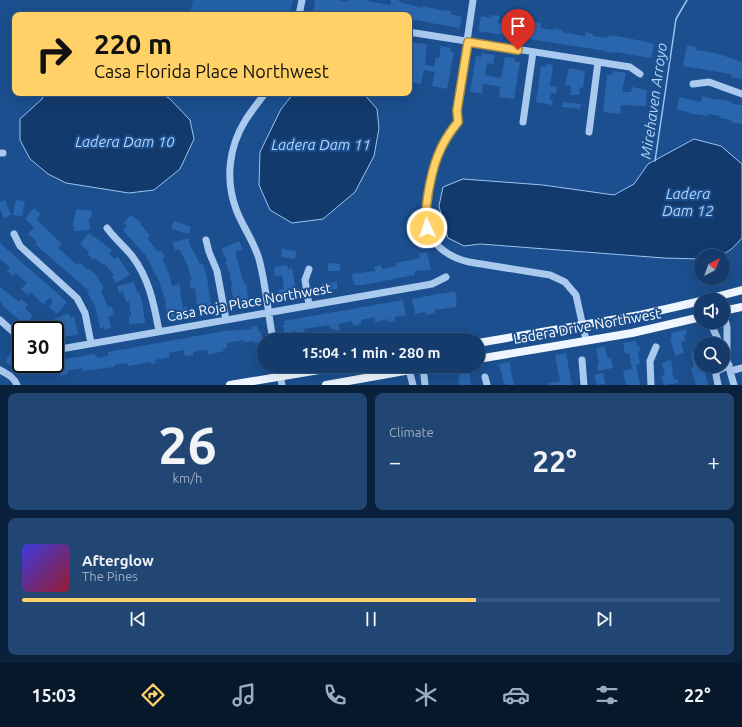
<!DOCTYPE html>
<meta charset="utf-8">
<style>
body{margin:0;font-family:Ubuntu,sans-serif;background:#214673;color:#f1f3f6;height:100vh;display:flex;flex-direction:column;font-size:15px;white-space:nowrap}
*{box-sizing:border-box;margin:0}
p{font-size:13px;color:#9dadc1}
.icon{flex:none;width:22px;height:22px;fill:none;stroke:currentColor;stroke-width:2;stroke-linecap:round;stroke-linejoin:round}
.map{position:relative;height:385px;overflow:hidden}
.panel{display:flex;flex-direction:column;gap:8px;padding:8px;background:#0b203b;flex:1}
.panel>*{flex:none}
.hud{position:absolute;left:12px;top:12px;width:400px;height:84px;border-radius:8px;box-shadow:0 4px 16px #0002,0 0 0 1px #33557e;background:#ffd166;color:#111;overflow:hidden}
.needle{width:26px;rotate:41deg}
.fabs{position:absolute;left:694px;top:249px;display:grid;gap:8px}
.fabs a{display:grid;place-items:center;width:36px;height:36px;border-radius:50%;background:#143b6b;box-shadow:0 4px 16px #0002,0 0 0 1px #33557e;font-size:20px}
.speed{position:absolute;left:12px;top:321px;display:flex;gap:8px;font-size:20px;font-weight:700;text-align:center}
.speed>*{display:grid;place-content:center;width:52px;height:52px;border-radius:50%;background:#143b6b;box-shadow:0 4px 16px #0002,0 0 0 1px #33557e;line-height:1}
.speed .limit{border:2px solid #111;border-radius:6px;background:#fff;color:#111}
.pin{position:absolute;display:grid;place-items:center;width:34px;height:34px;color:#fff;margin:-41px -17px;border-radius:50% 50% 50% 0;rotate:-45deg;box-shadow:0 0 4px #0007}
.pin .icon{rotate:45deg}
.me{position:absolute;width:44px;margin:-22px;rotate:357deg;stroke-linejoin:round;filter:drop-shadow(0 0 3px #0008)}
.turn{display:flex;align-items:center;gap:14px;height:84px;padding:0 16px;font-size:18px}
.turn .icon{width:52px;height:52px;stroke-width:2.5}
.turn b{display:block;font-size:28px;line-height:34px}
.big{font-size:30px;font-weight:700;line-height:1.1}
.panel .tile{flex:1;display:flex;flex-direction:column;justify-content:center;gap:6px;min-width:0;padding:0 14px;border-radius:8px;background:#214673}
.panel .dial{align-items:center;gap:0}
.dial b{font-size:52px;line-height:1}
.song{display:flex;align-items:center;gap:12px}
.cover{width:48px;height:48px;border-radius:6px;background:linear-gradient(135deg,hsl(240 70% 55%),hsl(350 70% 35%))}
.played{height:4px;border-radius:2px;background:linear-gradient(90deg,#ffd166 65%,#33557e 65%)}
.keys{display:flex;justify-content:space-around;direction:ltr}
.heat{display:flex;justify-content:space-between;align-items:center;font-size:22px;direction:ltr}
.panel .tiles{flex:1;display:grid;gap:8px;grid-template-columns:1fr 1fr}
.tile:last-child{grid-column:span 2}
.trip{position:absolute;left:257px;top:333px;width:228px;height:40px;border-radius:20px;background:#143b6b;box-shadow:0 4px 16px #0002,0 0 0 1px #33557e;font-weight:700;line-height:40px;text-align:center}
.menu{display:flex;height:64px;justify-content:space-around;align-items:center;background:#08182b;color:#9dadc1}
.menu .icon{width:28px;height:28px}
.menu .active{color:#ffd166}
.menu b{font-size:18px;color:#f1f3f6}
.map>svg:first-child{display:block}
.green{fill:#2461a8}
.water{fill:#123a6d;stroke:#9cc4f0}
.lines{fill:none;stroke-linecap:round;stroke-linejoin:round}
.stream{stroke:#9cc4f0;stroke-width:1.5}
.building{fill:#2a66ad}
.minor{stroke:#a9c9ee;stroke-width:7}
.major{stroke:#f0f6ff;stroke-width:8}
.route-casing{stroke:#a68842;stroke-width:10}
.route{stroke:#ffd166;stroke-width:7}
.labels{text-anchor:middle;stroke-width:4;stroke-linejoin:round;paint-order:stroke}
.street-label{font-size:14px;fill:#fff;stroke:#1b4f8f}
.water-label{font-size:15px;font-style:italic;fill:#b5d3f5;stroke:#1b4f8f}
</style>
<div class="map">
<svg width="742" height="385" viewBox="0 0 742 385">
<rect width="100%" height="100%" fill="#1b4f8f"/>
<path class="green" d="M193,0h100l-3,15h-100z"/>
<path class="water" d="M46,93h112l11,5 21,22 4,19 -14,30 -26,21 -25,3 -63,-10 -18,-9 -18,-15 -10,-19v-21l22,-20z
M294,93h69l14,16 2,19 -5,28 -19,36 -32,27 -31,4 -22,-13 -11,-25 1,-33 21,-43z
M694,139l27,7 21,18v74c-15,17 -18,18 -41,18v3l-37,-1 -184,-14 -16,2 -16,-8 -4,-13 -5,-19 4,-19 20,-8 80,6 71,10 20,-11 14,-20z"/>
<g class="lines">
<path class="stream" d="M655,161l21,-142 11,-19"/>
</g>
<path class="building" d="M315,0h23l9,2 1,-2h19v1l23,4 1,-5h5l4,1v1l23,6v-2l21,5v-1l7,1v3l11,3 -3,11 -50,-9v-4h-34l-21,-2v2l-11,-2v2h-18l-12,-2z
M491,15l9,1 -2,7 34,5 1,-6 8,1v5l13,2v-2l8,2v2l23,4 1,-4 8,2 -1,2 15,2 1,-3 34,6 11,3 -3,14 -37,-6v1l-9,-1 1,-1 -128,-20 3,-15 10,2z
M411,42l16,2 -2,21 9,2 2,-10 3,1 2,-12 10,2 -1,3 4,1 -7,37 -15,-3 3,-14 -11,-2 -3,14 -12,-2v-28z
M687,45l9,2 -1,3 21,3 26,9v17l-11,-2v-3l-48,-8z
M482,53l13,2 -2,9 -6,-1 -2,12 16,3 4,-21 10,1 -1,3 6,1 -6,37 -15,-2 1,-10 -3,-1 -14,-2 -1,10 -12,-2 6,-36 5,1z
M546,64l7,1 -3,21 7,1 -1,6h-5l-1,7h3l-1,5 -16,-3 5,-36 5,1z
M569,68l16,3 -2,17 -3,-1 -1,8h-9l1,-9 -6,-1z
M613,71l13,2 -4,19h9l1,-5 15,3 -1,16 -25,-1 -1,9 -17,-2 4,-37h5z
M703,95l3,3 20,2 6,2v2l10,1v19l-11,-2v-2l-11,-2 1,-2 -13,-2v2l-14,-2 -5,-1v-1l-12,-2 2,-13 22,5z
M563,102l18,2 -1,5 -18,-2z
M5,200l6,15 -7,3 -4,-9v-7z
M16,200l9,1 -3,15 -9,-1z
M34,208l7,6 -5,5 26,25 -4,4 19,17 3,-2 8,7 1,-1 7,6 8,13 -3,2 7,17h4l2,8 -6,1 3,12 -6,2 -1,-3 -4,1 -5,-22 -8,-14 2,-1 -54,-47 2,-2 -9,-8 6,-7 -9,-8z
M76,209l16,2 -1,7h-2l1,12 -16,1 -1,-8z
M131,215l11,8 -2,1 10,11 -3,3 11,14 3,-2 4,7 -3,1 7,16 3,12 7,-2 2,8h-1l3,16 4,-1 1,8 -20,3 -3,-15h1l-9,-28 -1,1 -10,-20 -23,-26 4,-4 -4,-3z
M174,221l17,6 -2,7 -18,-5z
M89,233l23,17 -3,4 6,5 3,-2 12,18 -14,8 -4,-7 2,-1 -9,-11 -2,1 -8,-7 -2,1 -6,-5 2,-2 -9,-8z
M188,238l4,13 1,-1 7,14 2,-1 4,9 6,38 -14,2 -3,-24 -4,1 -2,-8 3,-1 -4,-11 1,-1 -10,-19 -4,1 -2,-8z
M239,241l4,8 -8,3 9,32 2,-1 3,21 -14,2 -4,-19h2l-4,-12 1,-1 -5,-12 2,-1 -6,-12z
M0,243l67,59 -10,12 -8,-7 4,-6 -4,-3 -6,6 -13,-12 -2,3 -7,-6 6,-6 -11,-10 -3,3 -6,-5 3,-4 -10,-8z
M282,249l14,2 -1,8 -14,-2z
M427,252l4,18 -16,1v4l-53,10h-7l-1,-3h-1l-1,-8 23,-3 -1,-4 7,-2 1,4 15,-3 -1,-3 24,-5 -1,-4z
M328,263l12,1v7h-12z
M287,265l1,4 4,-1 5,28 -18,2 -1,-8 6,-1 -2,-14 -7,1 -1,-9z
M134,282l3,10 2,-1 3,10 3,22 -16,1v-7l2,-1 -2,-15 -3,1 -3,-10 -4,1 -2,-7z
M337,282v7l-15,1 -1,-6z
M0,287l19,15 2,-3 7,6 -3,3 8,8 -8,9 -24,-21 1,-1 -2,-2z
M455,291l2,12h-1v4l-22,3 1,3 -9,2 -1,-3 -10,2 -3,-15z
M403,300l3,15 -11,2v4l-7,1v-3l-13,3v-5l-14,3v4l-8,2 -1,-5 -14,3 2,7h-5l-1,-2h-4v-4l-26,4 1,6 -8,2 -1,-6 -11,2 -2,-7 2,-1 -1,-4z
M68,313l3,5 3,-2 4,18 -14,3 -2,-11 -4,2 -5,-8z
M257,326l1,5 3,1 2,12 -5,1v-3l-4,1v-2l-10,1v-2l-18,3 1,5 -4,1 1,2 -16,4 -1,-5 -14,2v3l-8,1 -1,-6 -15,3 1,4 -15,3 1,3 -5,1v-2l-23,4 -1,-3 -13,2v2l-32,4v-3l-15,3 1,3 -8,2v-4l-16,1 -16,-3 -3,5 -7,-3v-2l-13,-8 6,-10 2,2 3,-4 5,3 -6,11h44l-1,-4 37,-6v2h2l1,2 10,-2v-4l116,-21 27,-2v-2z
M686,329l1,5 -3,1 2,5 -5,2 3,11 -9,3 -5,-18 2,-2 -1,-3z
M636,341l1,5 2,-1 1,6h-2l2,13 -4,1 4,20h-14l-3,-14 9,-2 -3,-16 -4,1 -2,-11z
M605,346l2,12h4l2,10 -15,3 -1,-6h2l-3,-17z
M701,351v15h3l4,19h-12l-5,-17 3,-1 -3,-14z
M566,353l6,32h-23v-2l11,-2 -5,-26z
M671,360l2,11h-1l2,9 3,-1 1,4 -14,2 -3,-9 4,-1 -3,-12z
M510,362l1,10 3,13h-8l-1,-2h-1l-5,-19z
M469,369l2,16h-12l-1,-8h2l-1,-7z
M603,373l2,11 -8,1 -3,-10z"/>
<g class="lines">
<path class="minor" d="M473,0l-16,110 2,12c-19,21 -26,42 -30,70 -2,9 -4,18 -3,27 2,24 21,38 43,43l81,13 15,7 11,13 10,45
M299,15l3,-15
M409,32l221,35 10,7
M693,84l16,-2 33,12
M265,93c-6,9 -14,18 -20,28 -16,26 -20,58 -9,88 6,17 18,32 23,50 7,26 9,54 14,81
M523,122l10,-70
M589,132l9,-70
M0,153h3
M107,228c7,10 17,18 25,28 17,22 22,48 27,75
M14,234l6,12 57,52 8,15 6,30
M206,240l3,12 8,19 9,49
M309,305l-4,-25 4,-11
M723,311l4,16v31
M0,320l21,19
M710,322l10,22
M55,350l377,-66 14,-7
M725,354l9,31
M582,360l2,25
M278,366l4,19
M408,366l5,19
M423,366l2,19
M0,370c7,4 14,7 17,15
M730,371l12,-3
M485,377l2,8
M651,385l-1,-24 6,-14
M718,385l-2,-10 1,-4 12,-6"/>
<path class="major" d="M704,300l38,-10
M723,311l19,-4
M478,343l162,-28 61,-14
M478,359l154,-26 69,-16
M230,385l113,-19
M326,385l107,-19"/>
</g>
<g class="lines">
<g class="route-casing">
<path id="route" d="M427,228c-2,-12 -1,-22 1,-34 5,-29 11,-49 30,-72l-1,-12 11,-68 50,8"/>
</g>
<use href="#route" class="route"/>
</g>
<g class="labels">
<g class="street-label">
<text transform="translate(249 302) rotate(-10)" y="5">Casa Roja Place Northwest</text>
<text transform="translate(587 326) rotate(-10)" y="5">Ladera Drive Northwest</text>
</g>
<g class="water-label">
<text transform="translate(654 101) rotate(-82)" y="5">Mirehaven Arroyo</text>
<text x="125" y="147">Ladera Dam 10</text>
<text x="321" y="150">Ladera Dam 11</text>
<text x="688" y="199">Ladera<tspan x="688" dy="17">Dam 12</tspan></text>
</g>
</g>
</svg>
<div class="fabs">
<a><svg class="needle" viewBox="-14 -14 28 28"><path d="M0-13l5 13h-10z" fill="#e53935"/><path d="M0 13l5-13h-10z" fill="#9dadc1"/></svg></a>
<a><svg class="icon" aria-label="sound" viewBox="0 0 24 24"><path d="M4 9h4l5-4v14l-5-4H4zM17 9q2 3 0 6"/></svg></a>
<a><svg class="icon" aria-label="search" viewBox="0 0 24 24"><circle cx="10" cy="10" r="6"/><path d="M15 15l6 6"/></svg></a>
</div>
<div class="speed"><div class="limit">30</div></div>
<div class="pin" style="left:518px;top:50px;background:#d93025"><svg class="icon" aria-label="arrive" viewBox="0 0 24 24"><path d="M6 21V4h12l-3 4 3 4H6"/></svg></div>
<svg class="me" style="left:427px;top:228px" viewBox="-20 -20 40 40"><circle r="17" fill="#ffd166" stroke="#fff" stroke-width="3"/><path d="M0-11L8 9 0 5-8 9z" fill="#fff"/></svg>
<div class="trip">15:04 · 1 min · 280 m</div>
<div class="hud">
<div class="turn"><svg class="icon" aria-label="right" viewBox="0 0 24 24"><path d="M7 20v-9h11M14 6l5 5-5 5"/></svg><div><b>220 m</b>Casa Florida Place Northwest</div></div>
</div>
</div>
<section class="panel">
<div class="tiles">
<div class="tile dial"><b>26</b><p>km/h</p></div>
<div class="tile"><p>Climate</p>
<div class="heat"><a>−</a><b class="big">22°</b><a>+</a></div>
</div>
<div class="tile">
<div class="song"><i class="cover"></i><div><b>Afterglow</b><p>The Pines</p></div></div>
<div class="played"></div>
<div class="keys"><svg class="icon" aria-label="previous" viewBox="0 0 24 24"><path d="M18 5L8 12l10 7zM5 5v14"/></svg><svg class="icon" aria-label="pause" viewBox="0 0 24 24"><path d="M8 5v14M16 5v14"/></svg><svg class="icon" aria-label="next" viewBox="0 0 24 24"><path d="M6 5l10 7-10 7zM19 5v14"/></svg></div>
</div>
</div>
</section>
<nav class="menu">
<b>15:03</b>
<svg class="icon active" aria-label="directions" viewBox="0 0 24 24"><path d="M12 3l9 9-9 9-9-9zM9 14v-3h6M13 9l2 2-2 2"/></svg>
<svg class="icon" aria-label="music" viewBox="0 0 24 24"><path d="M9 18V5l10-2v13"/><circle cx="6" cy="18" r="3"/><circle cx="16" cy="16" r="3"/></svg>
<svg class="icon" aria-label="phone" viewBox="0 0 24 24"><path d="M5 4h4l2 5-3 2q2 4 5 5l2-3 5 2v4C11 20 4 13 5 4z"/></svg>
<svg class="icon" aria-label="climate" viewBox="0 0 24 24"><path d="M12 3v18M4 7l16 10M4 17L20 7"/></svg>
<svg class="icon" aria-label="car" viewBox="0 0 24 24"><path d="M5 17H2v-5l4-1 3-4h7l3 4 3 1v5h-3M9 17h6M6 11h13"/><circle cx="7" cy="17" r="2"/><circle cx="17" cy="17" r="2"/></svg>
<svg class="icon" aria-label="filters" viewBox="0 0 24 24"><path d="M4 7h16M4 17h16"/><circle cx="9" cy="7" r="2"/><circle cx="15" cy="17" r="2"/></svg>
<b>22°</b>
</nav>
